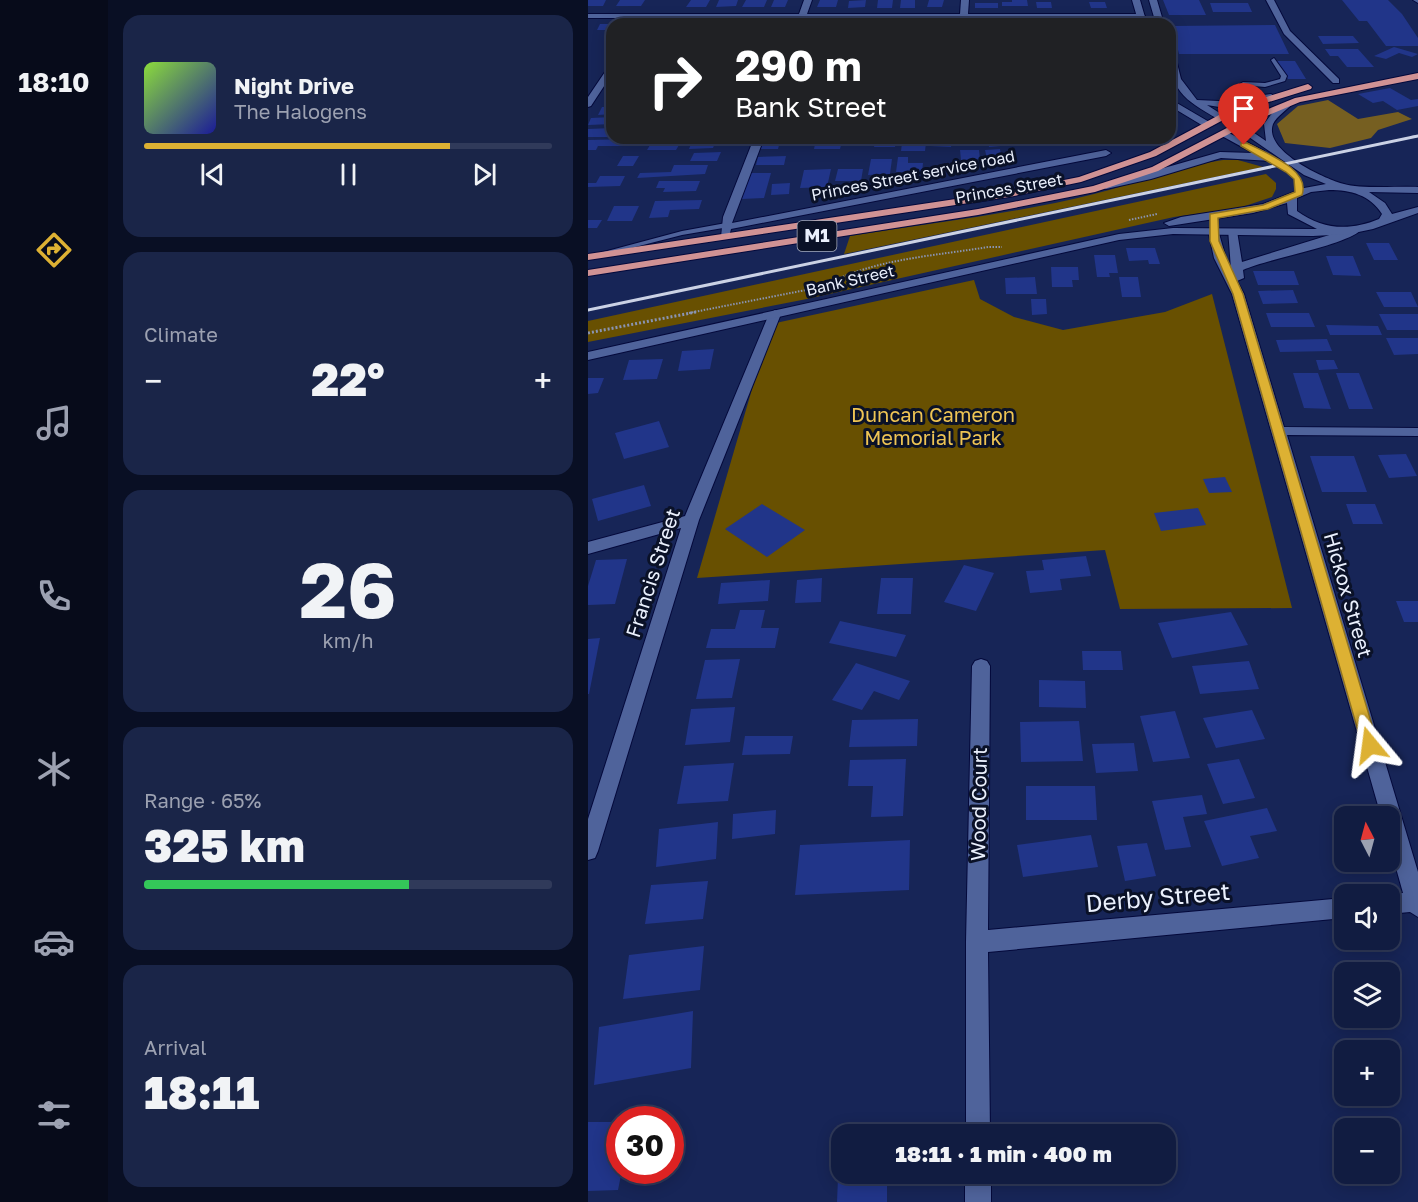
<!DOCTYPE html>
<meta charset="utf-8">
<style>
body{margin:0;font-family:"Golos Text",sans-serif;background:#1a2548;color:#f1f3f6;height:100vh;display:flex;flex-direction:column;font-size:22px;white-space:nowrap}
*{box-sizing:border-box;margin:0}
p{font-size:20px;color:#9ca1b1}
.icon{flex:none;width:33px;height:33px;fill:none;stroke:currentColor;stroke-width:2;stroke-linecap:round;stroke-linejoin:round}
.map{position:relative;flex:1;overflow:hidden}
.details{display:flex;flex-direction:column;gap:15px;padding:15px;background:#090f24;width:480px}
.details>*{flex:none}
.hud{position:absolute;left:18px;top:18px;width:570px;height:126px;border-radius:18px;box-shadow:0 3px 15px #0003,0 0 0 2px #303a5a;background:#202124;color:#fff;overflow:hidden}
.needle{width:39px;rotate:354deg}
.fabs{position:absolute;left:746px;top:806px;display:grid;gap:12px}
.fabs a{display:grid;place-items:center;width:66px;height:66px;border-radius:12px;background:#111c41;box-shadow:0 3px 15px #0003,0 0 0 2px #303a5a;font-size:30px}
.speed{position:absolute;left:18px;top:1106px;display:flex;gap:12px;font-size:30px;font-weight:700;text-align:center}
.speed>*{display:grid;place-content:center;width:78px;height:78px;border-radius:50%;background:#111c41;box-shadow:0 3px 15px #0003,0 0 0 2px #303a5a;line-height:1}
.speed .limit{border:9px solid #d22;background:#fff;color:#111}
.pin{position:absolute;display:grid;place-items:center;width:51px;height:51px;color:#fff;margin:-62px -26px;border-radius:50% 50% 50% 0;rotate:-45deg;box-shadow:0 0 6px #0007}
.pin .icon{rotate:45deg}
.me{position:absolute;width:66px;margin:-33px;rotate:344deg;stroke-linejoin:round;filter:drop-shadow(0 0 4px #0008)}
.turn{display:flex;align-items:center;gap:21px;height:126px;padding:0 30px;font-size:27px}
.turn .icon{width:78px;height:78px;stroke-width:2.5}
.turn b{display:block;font-size:42px;line-height:51px}
.big{font-size:45px;font-weight:800;line-height:1.1}
.details .tile{flex:1;display:flex;flex-direction:column;justify-content:center;gap:9px;min-width:0;padding:0 21px;border-radius:18px;background:#1a2548}
.details .dial{align-items:center;gap:0}
.dial b{font-size:78px;line-height:1}
.song{display:flex;align-items:center;gap:18px}
.cover{width:72px;height:72px;border-radius:9px;background:linear-gradient(135deg,hsl(90 70% 55%),hsl(240 70% 35%))}
.played{height:6px;border-radius:3px;background:linear-gradient(90deg,#ddb133 75%,#303a5a 75%)}
.keys{display:flex;justify-content:space-around;direction:ltr}
.heat{display:flex;justify-content:space-between;align-items:center;font-size:33px;direction:ltr}
.charge{height:9px;border-radius:4px;background:linear-gradient(90deg,#34c759 65%,#303a5a 0)}
.trip{position:absolute;left:243px;top:1124px;width:345px;height:60px;border-radius:18px;background:#111c41;box-shadow:0 3px 15px #0003,0 0 0 2px #303a5a;font-weight:800;line-height:60px;text-align:center}
main{display:flex;flex:1;min-height:0}
.tab-bar{display:flex;flex-direction:column;width:108px;justify-content:space-around;align-items:center;background:#070b1a;color:#9ca1b1}
.tab-bar .icon{width:42px;height:42px}
.tab-bar .selected{color:#ddb133}
.tab-bar b{font-size:27px;color:#f1f3f6}
.map>svg:first-child{display:block}
.green{fill:#685001}
.forest{fill:#765f21}
.building{fill:#213589}
.lines{fill:none;stroke-linecap:round;stroke-linejoin:round}
.service-casing{stroke:#04093b;stroke-width:2}
.minor-casing{stroke:#04093b;stroke-width:2}
.secondary-casing{stroke:#04093b;stroke-width:2}
.trunk-casing{stroke:#04093b;stroke-width:2}
.path-far1{stroke:#8a94b2;stroke-width:2;stroke-dasharray:1.5 1.5;stroke-linecap:butt}
.path{stroke:#8a94b2;stroke-width:3;stroke-dasharray:2 2;stroke-linecap:butt}
.service{fill:#4f639b;fill-rule:evenodd}
.minor{fill:#4f639b;fill-rule:evenodd}
.secondary{fill:#4f639b;fill-rule:evenodd}
.trunk{fill:#d09294;fill-rule:evenodd}
.rail-far1{stroke:#cbd2e5;stroke-width:2}
.rail{stroke:#cbd2e5;stroke-width:3}
.route{fill:#ddb133;stroke:#907321;stroke-width:1.5}
.labels{text-anchor:middle;stroke-width:6;stroke-linejoin:round;paint-order:stroke}
.far-street-label{font-size:16px;fill:#eaf0fd;stroke:#0a1127}
.shield{fill:#0a1127;stroke:#a7adbd;stroke-width:1.5}
.shield-label{font-size:18px;font-weight:bold;fill:#eaf0fd}
.park-label{font-size:20px;fill:#eec454;stroke:#0a1127}
.street-label{font-size:20px;fill:#eaf0fd;stroke:#0a1127}
.near-street-label{font-size:24px;fill:#eaf0fd;stroke:#0a1127}
</style>
<main>
<nav class="tab-bar">
<b>18:10</b>
<svg class="icon selected" aria-label="directions" viewBox="0 0 24 24"><path d="M12 3l9 9-9 9-9-9zM9 14v-3h6M13 9l2 2-2 2"/></svg>
<svg class="icon" aria-label="music" viewBox="0 0 24 24"><path d="M9 18V5l10-2v13"/><circle cx="6" cy="18" r="3"/><circle cx="16" cy="16" r="3"/></svg>
<svg class="icon" aria-label="phone" viewBox="0 0 24 24"><path d="M5 4h4l2 5-3 2q2 4 5 5l2-3 5 2v4C11 20 4 13 5 4z"/></svg>
<svg class="icon" aria-label="climate" viewBox="0 0 24 24"><path d="M12 3v18M4 7l16 10M4 17L20 7"/></svg>
<svg class="icon" aria-label="car" viewBox="0 0 24 24"><path d="M5 17H2v-5l4-1 3-4h7l3 4 3 1v5h-3M9 17h6M6 11h13"/><circle cx="7" cy="17" r="2"/><circle cx="17" cy="17" r="2"/></svg>
<svg class="icon" aria-label="filters" viewBox="0 0 24 24"><path d="M4 7h16M4 17h16"/><circle cx="9" cy="7" r="2"/><circle cx="15" cy="17" r="2"/></svg>
</nav>
<section class="details">
<div class="tile">
<div class="song"><i class="cover"></i><div><b>Night Drive</b><p>The Halogens</p></div></div>
<div class="played"></div>
<div class="keys"><svg class="icon" aria-label="previous" viewBox="0 0 24 24"><path d="M18 5L8 12l10 7zM5 5v14"/></svg><svg class="icon" aria-label="pause" viewBox="0 0 24 24"><path d="M8 5v14M16 5v14"/></svg><svg class="icon" aria-label="next" viewBox="0 0 24 24"><path d="M6 5l10 7-10 7zM19 5v14"/></svg></div>
</div>
<div class="tile"><p>Climate</p>
<div class="heat"><a>−</a><b class="big">22°</b><a>+</a></div>
</div>
<div class="tile dial"><b>26</b><p>km/h</p></div>
<div class="tile"><p>Range · 65%</p><b class="big">325 km</b><div class="charge"></div></div>
<div class="tile"><p>Arrival</p><b class="big">18:11</b></div>
</section>
<div class="map">
<svg width="830" height="1202" viewBox="0 0 830 1202">
<rect width="100%" height="100%" fill="#172557"/>
<path class="green" d="M635,160h15l25,7 -419,87 6,-18c82,-13 164,-22 244,-42 43,-11 85,-28 129,-34z
M678,174l10,9v6l-4,8 -33,11 -65,9 -367,82 -219,43v-21z
M386,280l6,19 34,18 49,13 102,-18 47,-18 80,314 -172,1 -15,-59 -408,28 74,-254z"/>
<path class="forest" d="M740,100l30,19 40,-7 14,7 -34,11 -7,8 -41,10 -45,-5 -8,-19 21,-18z"/>
<path class="building" d="M18,0l-3,6h-15v-6z
M32,0h25l-4,6h-25z
M103,0h19l-4,7h-20z
M131,0h19l-2,6 -20,1z
M158,0h21l-3,7h-22z
M186,0h14l-3,7h-14z
M232,0h18l-2,7h-19z
M278,0l-1,7 -17,1 1,-7z
M290,0h15l-1,8h-15z
M313,0h14v8h-15z
M341,0h15l-2,7h-15z
M424,0h15l1,6h-26v-4h10z
M575,0h36l7,15h-37z
M754,0h46l14,14 16,24v8h-32l-19,-25h-8z
M448,2h15l1,6h-15z
M501,2h16l2,6h-16z
M387,3h23v5h-23z
M622,3h38l4,9h-39z
M12,24h12v6h-15z
M687,25l14,29h-110l-7,-28z
M730,36h35l6,7 -36,1z
M806,47l24,7 -6,3 -13,-4 -13,6 -12,-3z
M737,49h33l16,18h-27l-9,-11h-8z
M689,61h18l11,18h-18z
M802,88l21,12 7,-1v7l-21,4 -14,-9 -10,2 -15,-9z
M14,107h10v7l-14,1z
M24,117v7l-24,1 3,-7z
M24,128v9h-24v-8z
M93,138h36l-4,10 -24,1 3,-8h-12z
M173,138h20l-3,11h-21z
M255,138l-3,11h-26l2,-10z
M288,138h21l-2,9h-21z
M343,138h22l-2,9 -21,-1z
M370,138h23v7h-22z
M399,138h24l2,7 -24,2z
M44,139l-3,7h-31l-2,4h-8v-10z
M314,143h24l-1,8h-24z
M62,145h29l-3,5h-29z
M412,149l2,10h-15l-2,-9z
M372,150h19l1,9 -19,1z
M133,152l-4,9h-27l4,-8z
M35,156h16l-6,10h-16z
M198,156l-2,9h-28l2,-8z
M310,157h10v6h15l-1,9h-26z
M283,159h21l-2,15 -22,1z
M86,165h34l-3,9 -68,4 3,-5 31,-1z
M243,169l-4,18 -27,1 4,-18z
M250,169h25l-2,12h-26z
M161,173h22l-7,25 -23,1z
M12,176h25l-5,10 -32,1v-4h8z
M71,181h41l-4,10 -33,1 2,-4h-9z
M202,183l-1,11 -18,1 1,-11z
M114,200l-3,9 -29,1 -2,7 -19,1 6,-17z
M26,206h25l-7,15h-25z
M0,220h14l-5,8h-9z
M778,243h23l9,17h-24z
M538,248h29l5,16h-11l-1,-4 -19,1z
M506,255h21l3,18h-9l1,4h-13z
M738,256h27l8,20 -28,-1z
M463,267h27l1,13h-7l1,7h-21z
M665,271h41l5,14h-41z
M447,277l2,17h-31l-1,-16z
M531,277h19l3,20h-19z
M705,290l5,13 -35,1 -5,-13z
M788,292h35l7,15h-34z
M443,299h15l1,15 -15,1z
M678,313h43l6,14h-44z
M791,314h39v16h-31z
M738,325l52,1 4,9h-52z
M798,338h32v16l-24,1z
M739,339l5,12 -52,1 -4,-12z
M126,349l-4,20 -32,2 4,-20z
M75,359l-6,20 -34,1 6,-20z
M728,360h18l4,9 -19,1z
M705,373h25l13,36 -27,-1z
M748,373h23l14,36h-24z
M0,378h16l-6,15 -10,1z
M71,421l10,26 -45,12 -9,-26z
M818,454l11,22 -28,2 -11,-23z
M722,456h44l13,36h-45z
M637,477l7,15 -23,1 -6,-14z
M56,485l7,21 -53,15 -6,-22z
M174,504l43,26 -38,27 -42,-28z
M758,504h29l8,20h-30z
M610,508l8,17 -45,6 -7,-18z
M498,556l5,20 -31,3 2,11 -32,3 -4,-22 18,-1 -2,-10z
M39,559l-12,45 -27,1v-19l8,-26z
M376,565l30,8 -18,38 -32,-9z
M234,578l-1,24 -26,1 2,-23z
M293,578h32l-2,36h-34z
M182,580l-2,21 -50,3 3,-21z
M808,601h22v21h-14z
M152,610h25l-4,18h18l-4,20h-69l5,-19h24z
M643,612l17,33 -76,13 -14,-35z
M252,621l66,14 -10,22 -67,-14z
M12,638l-11,56h-1v-55z
M494,651h39l2,19h-40z
M152,659l-8,39 -36,1 9,-39z
M661,661l10,28 -59,5 -8,-28z
M268,663l54,18 -11,19 -25,-9 -12,19 -30,-10z
M451,680l46,1 1,27 -47,-1z
M147,707l-5,35 -45,3 6,-36z
M664,710l13,29 -49,9 -13,-30z
M587,711l15,47 -37,4 -13,-46z
M330,719l-1,27 -68,1 3,-27z
M491,721l4,40 -62,1 -1,-40z
M157,736h48l-3,18 -48,1z
M546,743l4,28 -42,2 -4,-29z
M318,759l-3,57 -32,1 2,-31h-25l2,-26z
M651,759l16,39 -32,6 -16,-40z
M146,763l-6,38 -51,3 7,-38z
M438,786h69l2,34h-71z
M614,795l5,19 -24,3 8,30 -26,3 -13,-49z
M679,808l10,23 -27,5 9,22 -37,8 -18,-45z
M188,810l-1,24 -43,5 1,-25z
M130,822l-2,37 -60,8 3,-38z
M503,835l7,32 -75,10 -6,-32z
M322,840l-1,50 -114,5 5,-50z
M559,843l9,33 -31,5 -8,-35z
M120,881l-5,38 -58,5 6,-39z
M116,946l-4,44 -77,9 6,-44z
M105,1011l-2,57 -97,17 5,-58z
M0,1122h32v48h2l-4,20 -30,1z
M251,1153h3v20h45v29h-50z"/>
<g class="lines">
<g class="service-casing">
<path id="service" d="M686,58l13,18 -2,5 -20,6 -24,-2 -1,-1 3,-2 22,1 15,-4 1,-3 -10,-16z
M138,223h3v4l-47,8 -82,21 -4,-2 86,-23z"/>
</g>
<g class="minor-casing">
<path id="minor" d="M216,0h8l-5,14h153l1,-14h8l-1,14h173l4,2 -4,2h-174l-3,6h-8l3,-6h-154l-2,6h-8l2,-6h-209v-4h211z
M678,0h8l16,31 49,48v4h-6l-49,-49z
M825,0h5v3z
M24,65v9l-21,32 -3,1v-10l21,-31z
M166,138h10l-32,85 374,-73 5,3 -5,3 -375,73 -2,8h-8l2,-20z
M625,227l5,3 8,28 5,11 -3,-40h8l1,2 5,31 110,-34 4,-1 5,3c-17,16 -91,28 -118,40l1,8 -7,3 7,13 40,133 134,1v8l-131,-1 131,437v45l-8,-5 -21,2v-20l14,-1 -14,-50v-27h-8l-149,-522 -18,-36 -6,-28z
M187,310l6,4 -82,206 -101,331 -3,7 -7,2v-41l93,-291 -93,26v-12l97,-26 84,-202z
M393,659l6,2 3,5 -2,264 356,-32v20l-356,34 2,182h-24v-192l6,-276 3,-5z
M377,1173h26v29h-26z"/>
</g>
<g class="secondary-casing">
<path id="secondary" d="M544,0h8l7,24h-8z
M561,0h8l7,24h-8z
M582,49l4,2 7,28 16,21 22,1 52,-7 4,3 -4,3 -52,7 -12,-2 19,12 -8,2c-35,-20 -48,-28 -48,-70z
M582,99l41,24 2,2 -8,2 -35,-21z
M700,101l4,3c-5,6 -15,12 -19,20 -10,27 52,55 71,60 15,5 56,2 74,3v6l-49,-1 16,11 7,11 26,-7v6l-45,16 -24,5 -36,2 -140,-2 -54,6 -531,120v-8l531,-118 54,-6 144,1 -29,-15 -1,-11 -34,10 -84,13 -5,-3 17,-6 82,-13 41,-16 22,-4 -22,-9 -71,-49 8,-2 25,17 -2,-17 9,-12zM741,190c22,0 41,5 53,24l-3,5c-29,12 -56,11 -82,-8v-13l14,-6z
M637,131l39,20 1,3 11,4 -5,3 -50,-3 -70,21 -45,10 -5,-3 119,-34 33,1 -31,-17 -2,-2z"/>
</g>
<g class="trunk-casing">
<path id="trunk" d="M830,73v6l-118,23 -48,20 -94,49 -63,21 -117,23 -390,61v-6l390,-61 115,-23 59,-19 94,-49 49,-20z
M720,84l4,3 -1,2 -71,22 -84,45 -75,26 -72,15 -421,63v-6l421,-63 70,-14 71,-25 84,-45z"/>
</g>
<path class="path-far1" d="M541,220l28,-6
M236,286c48,-27 110,-30 164,-39h14
M101,313l122,-24"/>
<path class="path" d="M0,333l108,-21"/>
<use href="#service" class="service"/>
<use href="#minor" class="minor"/>
<use href="#secondary" class="secondary"/>
<use href="#trunk" class="trunk"/>
<path class="rail-far1" d="M823,137l7,-1"/>
<path class="rail" d="M0,310l830,-174"/>
</g>
<path class="route" d="M653,143h6c18,10 64,26 55,52l-34,14 -50,9 1,23 24,53 135,451 -2,4 -6,2 -5,-2 -3,-4 -129,-451 -23,-53v-27l53,-9 32,-13 -1,-13 -8,-7 -45,-26z"/>
<g class="labels">
<g class="far-street-label">
<text transform="translate(325 175) rotate(-11)" y="6">Princes Street service road</text>
<text transform="translate(421 188) rotate(-10)" y="6">Princes Street</text>
<text transform="translate(262 280) rotate(-13)" y="6">Bank Street</text>
</g>
<rect class="shield" x="209.5" y="221" width="39" height="30" rx="4.5"/>
<g class="shield-label">
<text x="229" y="242">M1</text>
</g>
<g class="park-label">
<text x="345" y="422">Duncan Cameron<tspan x="345" dy="23">Memorial Park</tspan></text>
</g>
<g class="street-label">
<text transform="translate(65 573) rotate(-72)" y="7">Francis Street</text>
<text transform="translate(760 595) rotate(74)" y="7">Hickox Street</text>
<text transform="translate(391 804) rotate(-89)" y="7">Wood Court</text>
</g>
<g class="near-street-label">
<text transform="translate(570 898) rotate(-5)" y="8">Derby Street</text>
</g>
</g>
</svg>
<div class="fabs">
<a><svg class="needle" viewBox="-14 -14 28 28"><path d="M0-13l5 13h-10z" fill="#e53935"/><path d="M0 13l5-13h-10z" fill="#9ca1b1"/></svg></a>
<a><svg class="icon" aria-label="sound" viewBox="0 0 24 24"><path d="M4 9h4l5-4v14l-5-4H4zM17 9q2 3 0 6"/></svg></a>
<a><svg class="icon" aria-label="layers" viewBox="0 0 24 24"><path d="M12 4l9 5-9 5-9-5zM3 14l9 5 9-5"/></svg></a>
<a>+</a>
<a>−</a>
</div>
<div class="speed"><div class="limit">30</div></div>
<div class="pin" style="left:656px;top:145px;background:#d93025"><svg class="icon" aria-label="arrive" viewBox="0 0 24 24"><path d="M6 21V4h12l-3 4 3 4H6"/></svg></div>
<svg class="me" style="left:782px;top:745px" viewBox="-20 -20 40 40"><path d="M0-17L14 15 0 8-14 15z" fill="#ddb133" stroke="#fff" stroke-width="4"/></svg>
<div class="trip">18:11 · 1 min · 400 m</div>
<div class="hud">
<div class="turn"><svg class="icon" aria-label="right" viewBox="0 0 24 24"><path d="M7 20v-9h11M14 6l5 5-5 5"/></svg><div><b>290 m</b>Bank Street</div></div>
</div>
</div>
</main>
